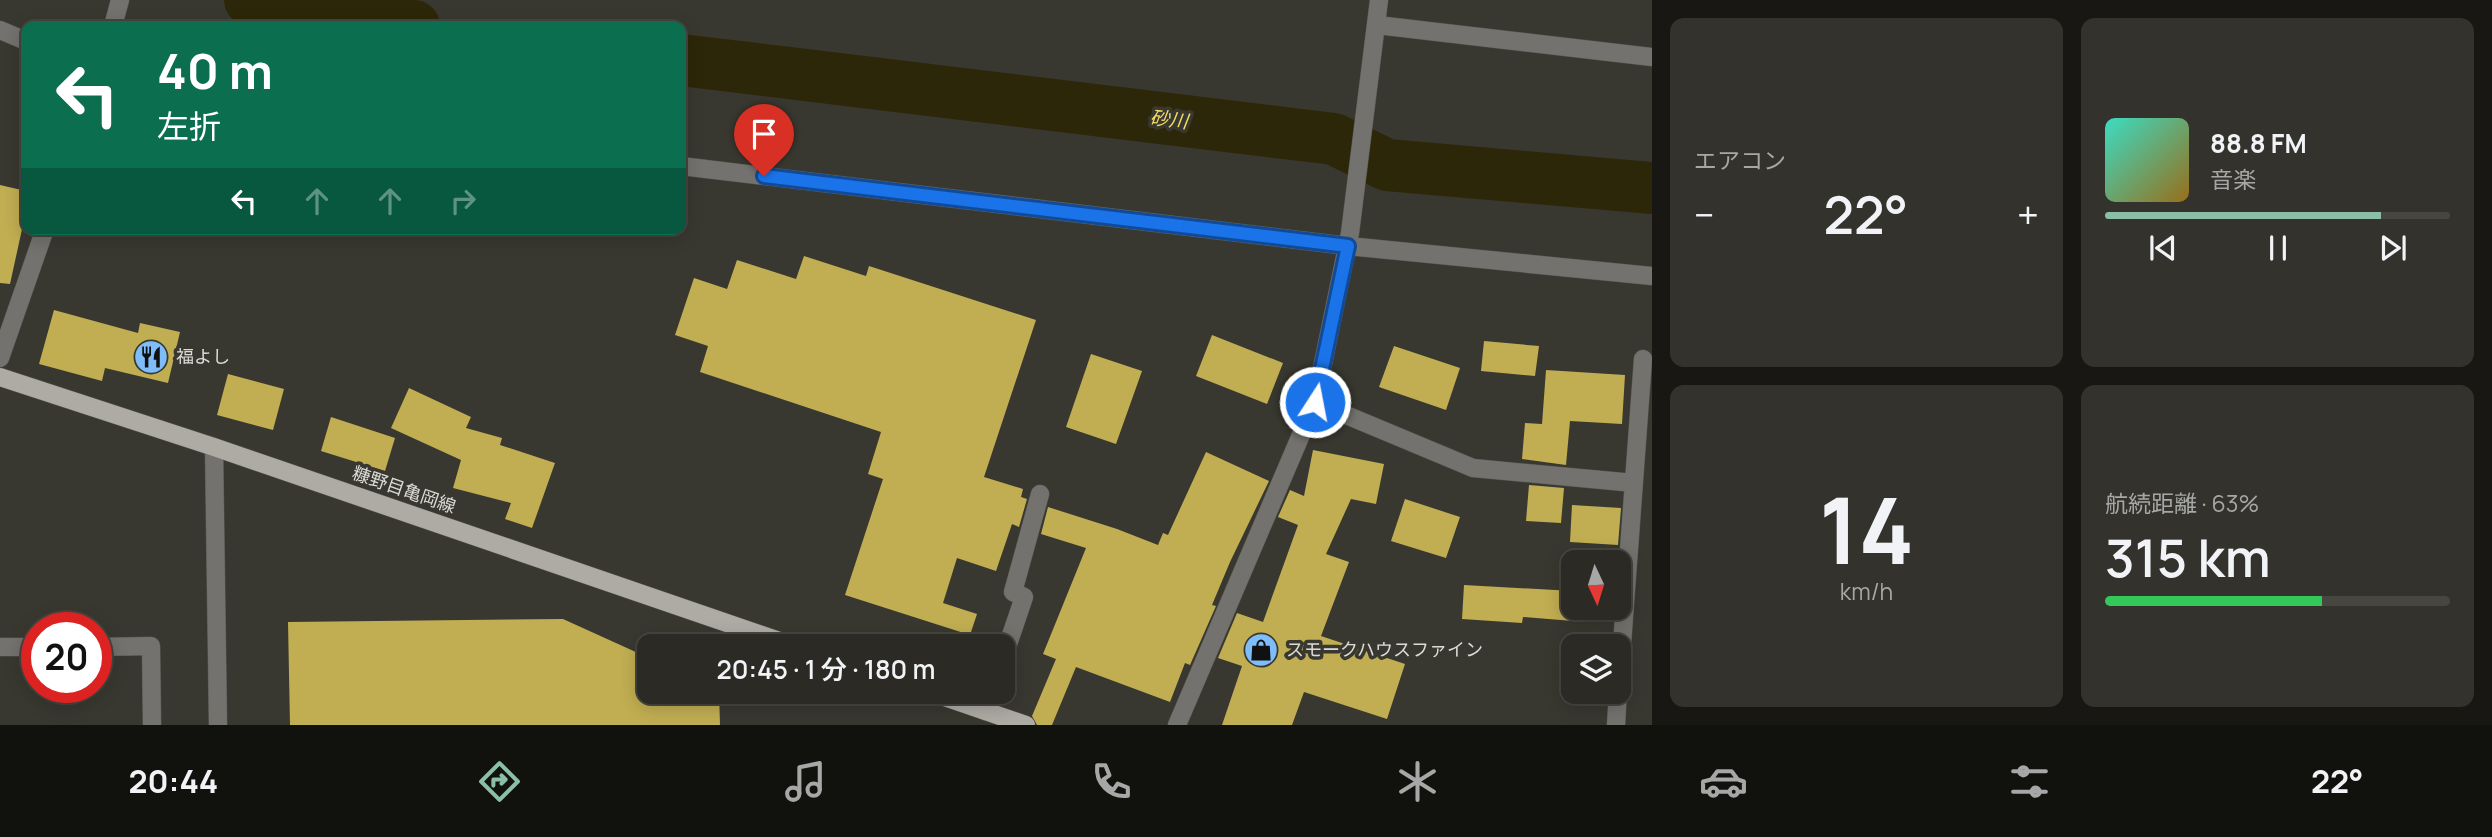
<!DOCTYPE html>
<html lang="ja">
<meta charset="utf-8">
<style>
body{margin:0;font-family:Manrope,"Noto Sans JP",sans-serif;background:#33322c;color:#f1f3f6;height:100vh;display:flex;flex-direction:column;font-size:26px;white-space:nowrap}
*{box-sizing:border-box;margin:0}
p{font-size:23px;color:#a6a7a6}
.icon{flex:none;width:38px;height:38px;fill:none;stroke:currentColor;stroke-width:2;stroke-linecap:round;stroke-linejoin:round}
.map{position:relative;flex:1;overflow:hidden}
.sheet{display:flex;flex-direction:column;gap:18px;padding:18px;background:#181714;width:840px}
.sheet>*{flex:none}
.hud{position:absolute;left:21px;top:21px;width:665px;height:214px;border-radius:14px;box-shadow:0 4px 18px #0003,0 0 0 2px #474641;background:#0b6e4f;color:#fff;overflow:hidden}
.needle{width:46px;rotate:176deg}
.controls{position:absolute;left:1561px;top:550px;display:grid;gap:14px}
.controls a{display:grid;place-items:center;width:70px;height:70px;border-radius:14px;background:#2b2a24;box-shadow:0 4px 18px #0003,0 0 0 2px #474641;font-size:35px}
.speed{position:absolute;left:21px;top:612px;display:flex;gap:14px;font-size:35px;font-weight:700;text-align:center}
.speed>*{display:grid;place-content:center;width:91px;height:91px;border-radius:50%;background:#2b2a24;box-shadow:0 4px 18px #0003,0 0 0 2px #474641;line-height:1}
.speed .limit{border:10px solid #d22;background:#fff;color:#111}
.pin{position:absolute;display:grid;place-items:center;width:60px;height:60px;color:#fff;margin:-72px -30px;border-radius:50% 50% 50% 0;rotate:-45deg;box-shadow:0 0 7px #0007}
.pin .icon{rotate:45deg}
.me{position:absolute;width:77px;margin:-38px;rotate:11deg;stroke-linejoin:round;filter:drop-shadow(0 0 5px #0008)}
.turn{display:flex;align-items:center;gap:24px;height:147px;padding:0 21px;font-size:32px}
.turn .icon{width:91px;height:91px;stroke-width:2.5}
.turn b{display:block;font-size:49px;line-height:60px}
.lanes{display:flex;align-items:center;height:66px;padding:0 21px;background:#0003;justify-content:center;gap:35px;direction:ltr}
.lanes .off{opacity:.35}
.big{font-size:52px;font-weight:600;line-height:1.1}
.sheet .tile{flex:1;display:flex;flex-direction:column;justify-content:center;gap:10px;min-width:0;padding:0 24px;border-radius:14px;background:#33322c}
.sheet .dial{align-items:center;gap:0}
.dial b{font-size:91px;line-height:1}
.song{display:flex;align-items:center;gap:21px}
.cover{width:84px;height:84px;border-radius:10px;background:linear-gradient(135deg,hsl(170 70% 55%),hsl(40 70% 35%))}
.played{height:7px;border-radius:4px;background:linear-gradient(90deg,#8abfa5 80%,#474641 80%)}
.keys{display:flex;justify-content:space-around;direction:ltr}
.heat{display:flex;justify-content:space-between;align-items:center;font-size:38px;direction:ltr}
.charge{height:10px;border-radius:5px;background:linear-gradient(90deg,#34c759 63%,#474641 0)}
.sheet .tiles{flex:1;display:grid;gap:18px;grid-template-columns:repeat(2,1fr)}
.trip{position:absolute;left:637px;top:634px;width:378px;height:70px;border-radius:14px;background:#2b2a24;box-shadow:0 4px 18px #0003,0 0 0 2px #474641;font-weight:600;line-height:70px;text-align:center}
.tabs{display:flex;height:112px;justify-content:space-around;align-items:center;background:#11110e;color:#a6a7a6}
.tabs .icon{width:49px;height:49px}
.tabs .on{color:#8abfa5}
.tabs b{font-size:32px;color:#f1f3f6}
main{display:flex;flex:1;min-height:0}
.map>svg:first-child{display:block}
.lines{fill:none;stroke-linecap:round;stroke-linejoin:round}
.river{stroke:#2d2709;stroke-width:52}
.building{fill:#c1ae52}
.minor-casing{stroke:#56554e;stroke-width:19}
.major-casing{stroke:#56554e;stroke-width:19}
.minor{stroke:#73726e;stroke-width:18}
.major{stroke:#adaba4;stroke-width:18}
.route-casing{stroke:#114b97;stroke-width:18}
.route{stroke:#1a73e8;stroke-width:12}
.labels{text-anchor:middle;stroke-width:7;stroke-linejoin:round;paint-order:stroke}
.poi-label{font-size:18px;fill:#dcdbd6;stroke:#393830;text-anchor:start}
.street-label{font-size:18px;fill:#dcdbd6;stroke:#393830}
.water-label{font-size:19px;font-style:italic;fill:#f4dc60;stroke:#393830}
</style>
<main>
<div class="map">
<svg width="1652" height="725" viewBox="0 0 1652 725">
<rect width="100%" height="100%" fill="#393830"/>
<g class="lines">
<path class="river" d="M250,0l29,9 135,17
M681,60l653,79 53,26 265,23"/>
</g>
<path class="building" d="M0,185l26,6v20l-16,73 -10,-1z
M804,256l62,20 3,-10 167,54 -52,157 39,12 -2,8 6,2 -8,28 -7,-3 -16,47 -39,-13 -14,45 34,11 -7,21 -125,-40 38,-116 -15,-5 13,-42 -181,-60 8,-26 -33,-11 19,-57 33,11 10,-29 59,19z
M54,310l84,23 2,-10 40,9 -12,51 -63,-15 -3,13 -63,-17z
M1212,335l71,28 -16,41 -71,-28z
M1484,341l55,5 -4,30 -54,-5z
M1394,346l66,22 -14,42 -67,-23z
M1091,354l51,17 -26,73 -50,-17z
M1546,370l79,5 -3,49 -52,-3 -4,44 -44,-6 3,-36 17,1z
M228,374l56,15 -11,41 -56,-15z
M409,388l62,29 -5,11 36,10 -2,7 55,18 -23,65 -27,-9 6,-16 -58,-15 8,-28 -70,-32z
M331,417l64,21 -10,33 -64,-20z
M1313,450l71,14 -8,40 -25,-5 -25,55 23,8 -28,74 84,28 -18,55 -83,-27 -12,33h-70l20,-59 -24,-8 19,-45 26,9 35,-97 -20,-8 12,-27 14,6z
M1206,452l63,29 -39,81 -18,43 4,1 -26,59 -5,-2 -15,39 -94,-35 -24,58h-15l-5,-9 24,-57 -13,-5 43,-106 -45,-14 7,-27 69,22 41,16 5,-12 5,2z
M1529,485l35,3 -3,35 -35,-2z
M1405,499l55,18 -14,41 -55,-17z
M1572,505l49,3 -3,37 -48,-3z
M1464,585l109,6v30l-50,-4 -1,6 -60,-4z
M563,619l86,39v33h70l1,34h-430l-2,-103z"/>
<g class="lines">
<g class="minor-casing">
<path id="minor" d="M1377,25l275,32
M113,26l7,-26
M0,30l26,11
M681,166l667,80 304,30
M0,358l45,-129
M1315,402l158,66 161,15
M214,447l4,278
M0,647h37
M96,647l55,-1 1,79
M1003,659l21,-62 -11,-5 27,-98
M1619,685l24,-326
M985,711l7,-20
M1177,725l138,-323 35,-169 29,-233
M1616,725l2,-34"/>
</g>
<g class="major-casing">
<path id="major" d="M0,377l214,70 580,199
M927,691l99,34"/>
</g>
<use href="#minor" class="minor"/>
<use href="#major" class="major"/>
</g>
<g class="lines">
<g class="route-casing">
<path id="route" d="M764,176l584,70 -33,156"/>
</g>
<use href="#route" class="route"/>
</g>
<defs>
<g id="restaurant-disc" transform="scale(1.75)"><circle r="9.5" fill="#7ebdf9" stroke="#393830"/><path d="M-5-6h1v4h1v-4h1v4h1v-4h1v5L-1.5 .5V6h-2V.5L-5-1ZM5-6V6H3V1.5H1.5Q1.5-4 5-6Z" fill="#111"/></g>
<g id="shop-disc" transform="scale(1.75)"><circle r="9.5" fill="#7ebdf9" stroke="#393830"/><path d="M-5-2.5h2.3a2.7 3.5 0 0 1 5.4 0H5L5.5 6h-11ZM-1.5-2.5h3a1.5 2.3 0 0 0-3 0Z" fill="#111"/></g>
</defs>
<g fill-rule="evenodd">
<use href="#restaurant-disc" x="151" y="357"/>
<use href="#shop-disc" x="1261" y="650"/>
</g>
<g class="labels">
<g class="poi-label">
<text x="176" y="363">福よし</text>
<text x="1286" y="656">スモークハウスファイン</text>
</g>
<g class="street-label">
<text transform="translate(404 490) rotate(19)" y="6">糠野目亀岡線</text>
</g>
<g class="water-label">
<text transform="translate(1169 119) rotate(7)" y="7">砂川</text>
</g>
</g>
</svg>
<div class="controls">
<a><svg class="needle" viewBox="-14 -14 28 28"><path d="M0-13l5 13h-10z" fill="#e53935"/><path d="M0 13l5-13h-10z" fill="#a6a7a6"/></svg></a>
<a><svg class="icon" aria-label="layers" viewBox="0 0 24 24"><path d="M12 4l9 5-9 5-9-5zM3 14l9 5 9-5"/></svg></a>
</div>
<div class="speed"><div class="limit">20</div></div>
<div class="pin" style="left:764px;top:176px;background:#d93025"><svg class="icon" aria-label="arrive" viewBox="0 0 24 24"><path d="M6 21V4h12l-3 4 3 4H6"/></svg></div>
<svg class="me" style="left:1315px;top:402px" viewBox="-20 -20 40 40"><circle r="17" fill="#1a73e8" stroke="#fff" stroke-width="3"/><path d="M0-11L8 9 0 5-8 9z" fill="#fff"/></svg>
<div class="trip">20:45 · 1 分 · 180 m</div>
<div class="hud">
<div class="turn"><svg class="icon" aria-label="left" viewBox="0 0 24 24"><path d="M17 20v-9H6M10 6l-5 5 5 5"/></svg><div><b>40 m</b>左折</div></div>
<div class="lanes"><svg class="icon" aria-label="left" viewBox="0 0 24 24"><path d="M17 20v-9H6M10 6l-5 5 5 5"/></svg><svg class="icon off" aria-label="ahead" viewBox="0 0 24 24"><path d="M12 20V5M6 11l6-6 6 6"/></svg><svg class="icon off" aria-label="ahead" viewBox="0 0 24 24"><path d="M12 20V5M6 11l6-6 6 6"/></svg><svg class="icon off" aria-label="right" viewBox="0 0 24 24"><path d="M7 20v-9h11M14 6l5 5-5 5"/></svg></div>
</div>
</div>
<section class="sheet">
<div class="tiles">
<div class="tile"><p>エアコン</p>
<div class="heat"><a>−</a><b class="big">22°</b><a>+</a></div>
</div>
<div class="tile">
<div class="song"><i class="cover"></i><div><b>88.8 FM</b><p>音楽</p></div></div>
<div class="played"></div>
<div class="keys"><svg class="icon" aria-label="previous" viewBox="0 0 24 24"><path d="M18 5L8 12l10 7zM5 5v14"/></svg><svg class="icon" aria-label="pause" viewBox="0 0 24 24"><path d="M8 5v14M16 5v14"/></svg><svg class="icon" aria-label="next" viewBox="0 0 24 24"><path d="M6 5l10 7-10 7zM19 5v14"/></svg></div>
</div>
<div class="tile dial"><b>14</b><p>km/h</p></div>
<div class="tile"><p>航続距離 · 63%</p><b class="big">315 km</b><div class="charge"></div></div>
</div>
</section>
</main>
<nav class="tabs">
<b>20:44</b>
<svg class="icon on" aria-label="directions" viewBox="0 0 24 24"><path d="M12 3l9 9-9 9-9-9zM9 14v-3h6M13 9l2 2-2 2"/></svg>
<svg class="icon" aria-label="music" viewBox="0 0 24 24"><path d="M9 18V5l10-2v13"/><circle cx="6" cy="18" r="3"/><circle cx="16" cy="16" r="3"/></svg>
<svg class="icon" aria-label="phone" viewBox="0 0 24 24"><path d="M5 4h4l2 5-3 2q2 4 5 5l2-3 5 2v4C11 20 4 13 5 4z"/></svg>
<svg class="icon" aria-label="climate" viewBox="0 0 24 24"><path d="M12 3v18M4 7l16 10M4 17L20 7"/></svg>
<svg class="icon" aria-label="car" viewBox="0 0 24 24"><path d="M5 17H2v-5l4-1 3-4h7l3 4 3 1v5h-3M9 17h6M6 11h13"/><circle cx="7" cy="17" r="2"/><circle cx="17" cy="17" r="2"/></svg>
<svg class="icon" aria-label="filters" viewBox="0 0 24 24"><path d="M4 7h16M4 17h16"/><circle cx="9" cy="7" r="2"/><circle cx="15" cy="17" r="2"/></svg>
<b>22°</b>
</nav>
